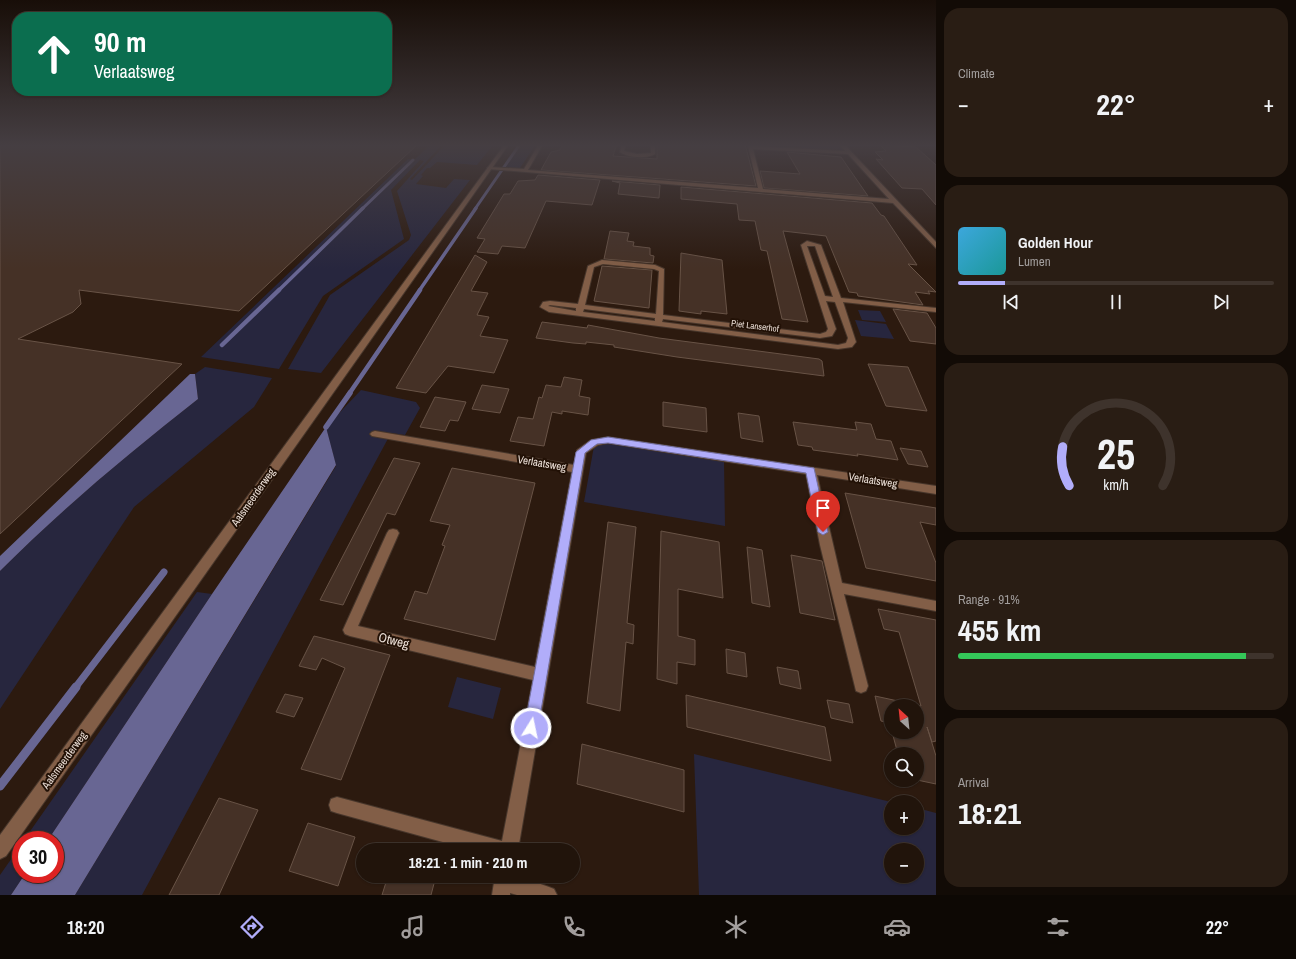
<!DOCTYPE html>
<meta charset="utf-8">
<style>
body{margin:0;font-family:"Archivo Narrow",sans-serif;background:#291d14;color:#f1f3f6;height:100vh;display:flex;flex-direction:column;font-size:15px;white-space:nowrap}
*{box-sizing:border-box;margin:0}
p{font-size:13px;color:#a29e9d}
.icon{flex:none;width:22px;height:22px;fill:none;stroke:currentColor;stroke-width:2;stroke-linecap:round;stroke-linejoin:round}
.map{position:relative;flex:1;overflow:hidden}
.sheet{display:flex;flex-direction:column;gap:8px;padding:8px;background:#120b06;width:360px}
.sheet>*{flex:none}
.hud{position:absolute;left:12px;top:12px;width:380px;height:84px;border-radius:16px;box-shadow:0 1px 3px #0004,0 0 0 1px #3e332c;background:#0b6e4f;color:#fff;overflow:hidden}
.needle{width:26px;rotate:333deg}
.tools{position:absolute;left:884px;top:699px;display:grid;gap:8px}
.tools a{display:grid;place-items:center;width:40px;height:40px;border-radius:50%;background:#21140b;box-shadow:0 1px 3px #0004,0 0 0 1px #3e332c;font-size:20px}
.speed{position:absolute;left:12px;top:831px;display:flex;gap:8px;font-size:20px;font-weight:700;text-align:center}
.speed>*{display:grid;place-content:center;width:52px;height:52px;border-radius:50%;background:#21140b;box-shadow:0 1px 3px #0004,0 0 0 1px #3e332c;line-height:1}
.speed .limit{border:6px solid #d22;background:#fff;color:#111}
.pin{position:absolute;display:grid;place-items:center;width:34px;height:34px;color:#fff;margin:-41px -17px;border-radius:50% 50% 50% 0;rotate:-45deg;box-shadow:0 0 4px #0007}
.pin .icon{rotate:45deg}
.me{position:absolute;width:44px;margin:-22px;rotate:10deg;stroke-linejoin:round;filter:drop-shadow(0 0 3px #0008)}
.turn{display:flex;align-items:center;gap:14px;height:84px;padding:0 16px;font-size:18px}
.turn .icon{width:52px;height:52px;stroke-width:2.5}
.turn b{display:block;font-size:28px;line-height:34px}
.big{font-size:30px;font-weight:700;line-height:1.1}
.sheet .card{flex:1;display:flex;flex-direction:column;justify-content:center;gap:6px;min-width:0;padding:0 14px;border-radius:16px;background:#291d14}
.sheet .dial{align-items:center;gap:0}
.dial svg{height:104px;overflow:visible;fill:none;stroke:#3e332c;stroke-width:7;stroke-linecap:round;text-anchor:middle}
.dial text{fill:#f1f3f6;stroke:none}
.song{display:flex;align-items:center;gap:12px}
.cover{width:48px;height:48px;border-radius:6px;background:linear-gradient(135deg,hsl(200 70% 55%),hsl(180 70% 35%))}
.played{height:4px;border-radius:2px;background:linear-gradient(90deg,#b1adfa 15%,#3e332c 15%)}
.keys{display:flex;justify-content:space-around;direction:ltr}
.heat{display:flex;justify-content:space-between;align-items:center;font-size:22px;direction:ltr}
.charge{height:6px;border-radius:3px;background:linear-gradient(90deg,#34c759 91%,#3e332c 0)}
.trip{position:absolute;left:356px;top:843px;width:224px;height:40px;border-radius:20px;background:#21140b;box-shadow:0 1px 3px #0004,0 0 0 1px #3e332c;font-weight:700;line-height:40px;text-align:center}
.tabs{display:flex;height:64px;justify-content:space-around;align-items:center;background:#0d0804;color:#a29e9d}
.tabs .icon{width:28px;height:28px}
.tabs .on{color:#b1adfa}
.tabs b{font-size:18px;color:#f1f3f6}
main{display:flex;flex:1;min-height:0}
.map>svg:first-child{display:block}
.green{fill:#27263e;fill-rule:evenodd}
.water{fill:#686693}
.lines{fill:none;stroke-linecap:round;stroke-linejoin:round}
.stream-far5{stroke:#686693;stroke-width:3}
.stream-far4{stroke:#686693;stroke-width:3.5}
.stream-far3{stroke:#686693;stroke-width:4.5}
.stream-far2{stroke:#686693;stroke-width:5.5}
.stream-far1{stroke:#686693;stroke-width:7}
.stream{stroke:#686693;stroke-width:9}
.building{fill:#453126;stroke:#685346}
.minor-casing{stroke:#47362b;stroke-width:2}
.tertiary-casing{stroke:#47362b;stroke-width:2}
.minor{fill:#825e47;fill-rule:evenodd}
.tertiary{fill:#825e47;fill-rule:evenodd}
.route{fill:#b1adfa;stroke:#7370a2}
.labels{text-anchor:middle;stroke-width:4;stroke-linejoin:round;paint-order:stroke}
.far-street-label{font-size:9px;fill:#ebdfd7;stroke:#221106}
.street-label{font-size:11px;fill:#ebdfd7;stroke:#221106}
.near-street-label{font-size:13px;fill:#ebdfd7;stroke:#221106}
</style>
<main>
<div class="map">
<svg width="936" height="895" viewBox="0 0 936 895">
<rect width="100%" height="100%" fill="#2c1a0f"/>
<path class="green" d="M431,144h12l-33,35 2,1 34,-36h48l-17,21 -40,-3 -7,6h-3l-6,7 2,1 -7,8 30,4 8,-9 16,1 -149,193 -33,-4 42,-74 79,-55 2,-5 -14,-44 27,-30 -4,-1 -29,30 13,49 -81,57 -44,73 -78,-12 207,-198 6,1z
M521,144h15l-16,24 -14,-1z
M799,144h38l6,6 -42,-2z
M858,310l22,1 6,11 -24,-2z
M855,320l31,4 8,15 -33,-3z
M205,367l67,11 -18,29 -120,100 -134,202v-138c62,-62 129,-118 198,-172l-3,-25z
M361,390l55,12 4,6 -15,27 -14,-2 -249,462h-67l261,-429 -10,-39z
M604,442l120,19 1,65 -141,-24 10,-56z
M197,592l15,2 -164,246h-24z
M457,677l44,11 -8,31 -45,-12z
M694,754l197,48v26h26v-20l19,5v82h-237zM891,850h26v26h-26z
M21,845v29h4l-14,21h-11v-20z"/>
<path class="water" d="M190,374h5l3,25c-69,54 -136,110 -198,172v-15z
M326,427l10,38 -261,430h-64l14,-21h30v-34h-7l164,-246z"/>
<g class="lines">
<path class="stream-far5" d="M362,209l51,-49
M475,209l45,-65"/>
<path class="stream-far4" d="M278,291l85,-83
M419,291l57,-83"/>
<path class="stream-far3" d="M222,345l57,-55
M349,394l71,-104"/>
<path class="stream-far2" d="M326,427l24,-34"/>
<path class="stream-far1" d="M75,688l89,-116"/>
<path class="stream" d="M0,786l76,-99"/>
</g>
<path class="building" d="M0,144h418l-179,167 -160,-21 2,14 -8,8 -55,27 164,25 -182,170z
M563,144h50l-1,2h4l-3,10 44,3v-15h88l11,42 -215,-16 10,-18 9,-2z
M880,145l36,2 20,18v40l-14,-16 -20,-1 -26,-29 7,1 -8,-8 11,-1z
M787,152l54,5 27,39 -104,-8 -4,-17 40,3z
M538,175l62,5 -8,25 -46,-4 -21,47 -23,-2 -4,8 -21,-2 8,-13 -8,-1 27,-44h6l8,-13 17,-1z
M612,181l48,4 -1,13 -41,-4 2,-11z
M681,187l191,16 9,12 3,1 33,49 -9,-1 28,28 -8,-1 2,3 -15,-2 8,13 -65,-9 -1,-3 -8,-1 -23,-56 -43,-5 25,91 -26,-3 -15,-68 -6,-1 -6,-29 -16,-1 -2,-16 -56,-5z
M610,231l19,2 -2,8 7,1 -1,4 17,2v7l4,1 -1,7 -49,-4z
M681,253l41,7 5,54 -26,-3v3l-22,-3z
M475,255l12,7 -16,29 17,2 -11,22 12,2 -9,19 28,4 -14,33 -46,-7 -22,27 -30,-5z
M602,266l50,4 -3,38 -55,-7z
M893,309l34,4 9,15v16l-26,-3z
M542,322l45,6 1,-3 71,13 160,21 3,2 2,15 -147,-19 -63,-10v-2l-28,-3v2l-13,-1 -37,-5z
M868,364l40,3 19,44 -41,-5z
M564,377l18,3 -3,16 11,2 -2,17 -26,-4v3l-10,-2 -8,34 -34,-5 8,-24 15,2 6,-22 3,1 4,-13 15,2z
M482,385l27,4 -9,24 -28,-4z
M435,397l31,5 -8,19 -8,-1 -5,11 -25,-4z
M663,402l43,6 1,24 -44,-6z
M738,413l21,3 4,26 -22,-4z
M793,422l64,8 -2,-8 16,2 5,15 15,2 7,19 -41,-6 1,2 -45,-6 -1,-3 -14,-2z
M900,448l21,3 7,16 -20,-3z
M394,458l26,5 -25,52 -8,-2 -44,92 -23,-5z
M452,468l83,15 -40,157 -91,-21 11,-28 12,3 18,-48 -3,-1 8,-20 -20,-4z
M845,493l91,15v17l-16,-3 16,41v18l-70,-13z
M608,522l28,5 -9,96 7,2 -1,19 -7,-2 -6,69 -33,-8z
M661,531l58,11 4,56 -45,-9v47l17,4v25l-18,-3v22l-20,-5z
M747,547l15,3 8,57 -18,-4z
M791,555l31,6 13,59 -35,-7z
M878,609l58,11v121l-4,1 -5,-15 9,29v28l-19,-4v-26h-19l-6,-22h25v-26h-26v20l-1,-3 -9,-2 -6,-25 46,10 -22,-74 -15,-3z
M314,636l76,19 -49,125 -40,-11 44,-101 -23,-10 -6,12 -17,-4z
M726,649l19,4 2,24 -20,-4z
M777,667l21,4 3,18 -21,-5z
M285,694l18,4 -9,19 -18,-5z
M686,695l139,32 6,34 -144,-34z
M827,700l22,4 4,19 -22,-5z
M582,744l102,26v42l-107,-28z
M219,798l39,12 -39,85h-50z
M308,823l47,14 -17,49 -49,-15z
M388,876h48l-5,19h-49z"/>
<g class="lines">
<g class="minor-casing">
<path id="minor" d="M539,144h4l-15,26 230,18 -10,-42 97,5 -6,-7h5l92,98v6l-43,-45 -404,-34 -2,-1 2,-1 35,2zM753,149l95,5 41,45 -126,-10z
M622,144h4l-2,7 13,3 14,-1v-9h4v10c-9,5 -26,4 -35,-2z
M807,241l14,4 20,53 95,10v4l-93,-10 13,40 -4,5 -14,2 -289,-37 -9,-5 3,-5 7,-1 28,3 10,-38 14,-6 53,5 9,4 -1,46 157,19 6,-2 2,-3 -27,-84zM807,246h8l18,51 -8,-1zM603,264l51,5 5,2 -3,43 -71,-9 9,-38zM826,301l9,1 13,36 -2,5 -8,2 -176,-23 1,-3 157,19 12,-2 4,-7zM548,306l2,-1 26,3v3zM584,309l71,9v3l-72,-9z
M375,431l199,34 3,-15 14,-10 17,-3 328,49v8l-119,-19 25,108 94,18v10l-92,-17 24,92 -2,5 -5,2 -5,-2 -36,-146 -14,-71 -198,-31 -10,2 -12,8 -68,397h-46l-135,-37 -6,-2 -2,-6 2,-6 6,-2 165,44 31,-161 -183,-44 -5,-2 -2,-4 44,-97 2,-3 4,-1 4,1 2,3 -41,93 177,41 37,-195 -200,-36 -2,-2 2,-2z
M495,876c21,0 40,5 59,13l3,6h-40l-7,-2v2h-18z"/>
</g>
<g class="tertiary-casing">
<path id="tertiary" d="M505,144h4l-503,712 -6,3v-24z"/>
</g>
<use href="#minor" class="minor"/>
<use href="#tertiary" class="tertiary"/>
</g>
<linearGradient id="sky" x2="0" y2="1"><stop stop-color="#180e08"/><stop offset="0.54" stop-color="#453e42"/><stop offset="1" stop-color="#453e42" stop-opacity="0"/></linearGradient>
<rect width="936" height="269" fill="url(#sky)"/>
<path class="route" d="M608,437l206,31 14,64 -5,3 -5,-3 -12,-59 -198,-30 -11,1 -12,9 -47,275 -2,5 -5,2 -5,-2 -2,-5 52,-276 15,-12z"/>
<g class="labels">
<g class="far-street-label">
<text transform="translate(755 326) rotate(7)" y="3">Piet Lanserhof</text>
</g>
<g class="street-label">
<text transform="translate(542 463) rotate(10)" y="4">Verlaatsweg</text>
<text transform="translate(873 480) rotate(9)" y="4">Verlaatsweg</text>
<text transform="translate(253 497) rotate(-55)" y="4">Aalsmeerderweg</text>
<text transform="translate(64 760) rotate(-54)" y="4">Aalsmeerderweg</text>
</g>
<g class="near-street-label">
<text transform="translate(394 640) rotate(14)" y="5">Otweg</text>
</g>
</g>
</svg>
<div class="tools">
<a><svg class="needle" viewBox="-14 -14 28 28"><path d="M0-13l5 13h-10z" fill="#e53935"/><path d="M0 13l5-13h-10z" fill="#a29e9d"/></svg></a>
<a><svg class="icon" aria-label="search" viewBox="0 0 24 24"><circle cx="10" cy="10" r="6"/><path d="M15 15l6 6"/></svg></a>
<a>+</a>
<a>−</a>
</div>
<div class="speed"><div class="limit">30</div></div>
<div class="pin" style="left:823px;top:532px;background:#d93025"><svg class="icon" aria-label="arrive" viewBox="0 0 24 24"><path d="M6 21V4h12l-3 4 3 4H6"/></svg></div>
<svg class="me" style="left:531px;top:728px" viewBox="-20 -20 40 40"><circle r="17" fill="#b1adfa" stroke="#fff" stroke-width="3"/><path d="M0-11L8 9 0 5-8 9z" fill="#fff"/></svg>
<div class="trip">18:21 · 1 min · 210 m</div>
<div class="hud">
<div class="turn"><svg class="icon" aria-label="ahead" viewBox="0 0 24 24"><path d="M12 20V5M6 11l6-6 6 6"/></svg><div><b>90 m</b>Verlaatsweg</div></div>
</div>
</div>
<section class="sheet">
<div class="card"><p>Climate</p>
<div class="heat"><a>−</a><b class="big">22°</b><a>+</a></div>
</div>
<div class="card">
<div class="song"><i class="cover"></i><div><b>Golden Hour</b><p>Lumen</p></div></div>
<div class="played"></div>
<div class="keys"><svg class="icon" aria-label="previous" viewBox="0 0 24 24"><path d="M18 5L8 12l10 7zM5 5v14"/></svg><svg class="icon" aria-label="pause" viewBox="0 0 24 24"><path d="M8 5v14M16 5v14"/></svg><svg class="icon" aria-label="next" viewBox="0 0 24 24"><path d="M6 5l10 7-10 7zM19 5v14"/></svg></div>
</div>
<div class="card dial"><svg viewBox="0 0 100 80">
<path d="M14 69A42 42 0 1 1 86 69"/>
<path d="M14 69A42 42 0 0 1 9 39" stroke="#b1adfa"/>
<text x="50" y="56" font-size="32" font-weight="700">25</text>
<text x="50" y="72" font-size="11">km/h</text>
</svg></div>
<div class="card"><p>Range · 91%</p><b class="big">455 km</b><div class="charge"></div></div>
<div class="card"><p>Arrival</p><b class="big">18:21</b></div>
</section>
</main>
<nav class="tabs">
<b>18:20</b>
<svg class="icon on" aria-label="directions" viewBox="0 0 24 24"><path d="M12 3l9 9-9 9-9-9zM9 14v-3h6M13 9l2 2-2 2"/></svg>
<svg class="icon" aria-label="music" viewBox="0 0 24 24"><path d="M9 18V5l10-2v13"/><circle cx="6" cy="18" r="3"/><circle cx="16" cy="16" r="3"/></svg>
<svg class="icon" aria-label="phone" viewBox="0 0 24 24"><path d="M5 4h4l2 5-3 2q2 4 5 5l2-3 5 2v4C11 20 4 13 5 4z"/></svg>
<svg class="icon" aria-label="climate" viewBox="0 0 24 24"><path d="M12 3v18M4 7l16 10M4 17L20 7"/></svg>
<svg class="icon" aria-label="car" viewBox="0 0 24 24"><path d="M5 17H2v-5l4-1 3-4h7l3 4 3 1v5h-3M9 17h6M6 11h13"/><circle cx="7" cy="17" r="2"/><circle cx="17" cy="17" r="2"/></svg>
<svg class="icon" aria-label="filters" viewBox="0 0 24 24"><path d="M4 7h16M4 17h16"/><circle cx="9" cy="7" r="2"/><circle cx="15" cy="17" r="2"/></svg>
<b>22°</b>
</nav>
